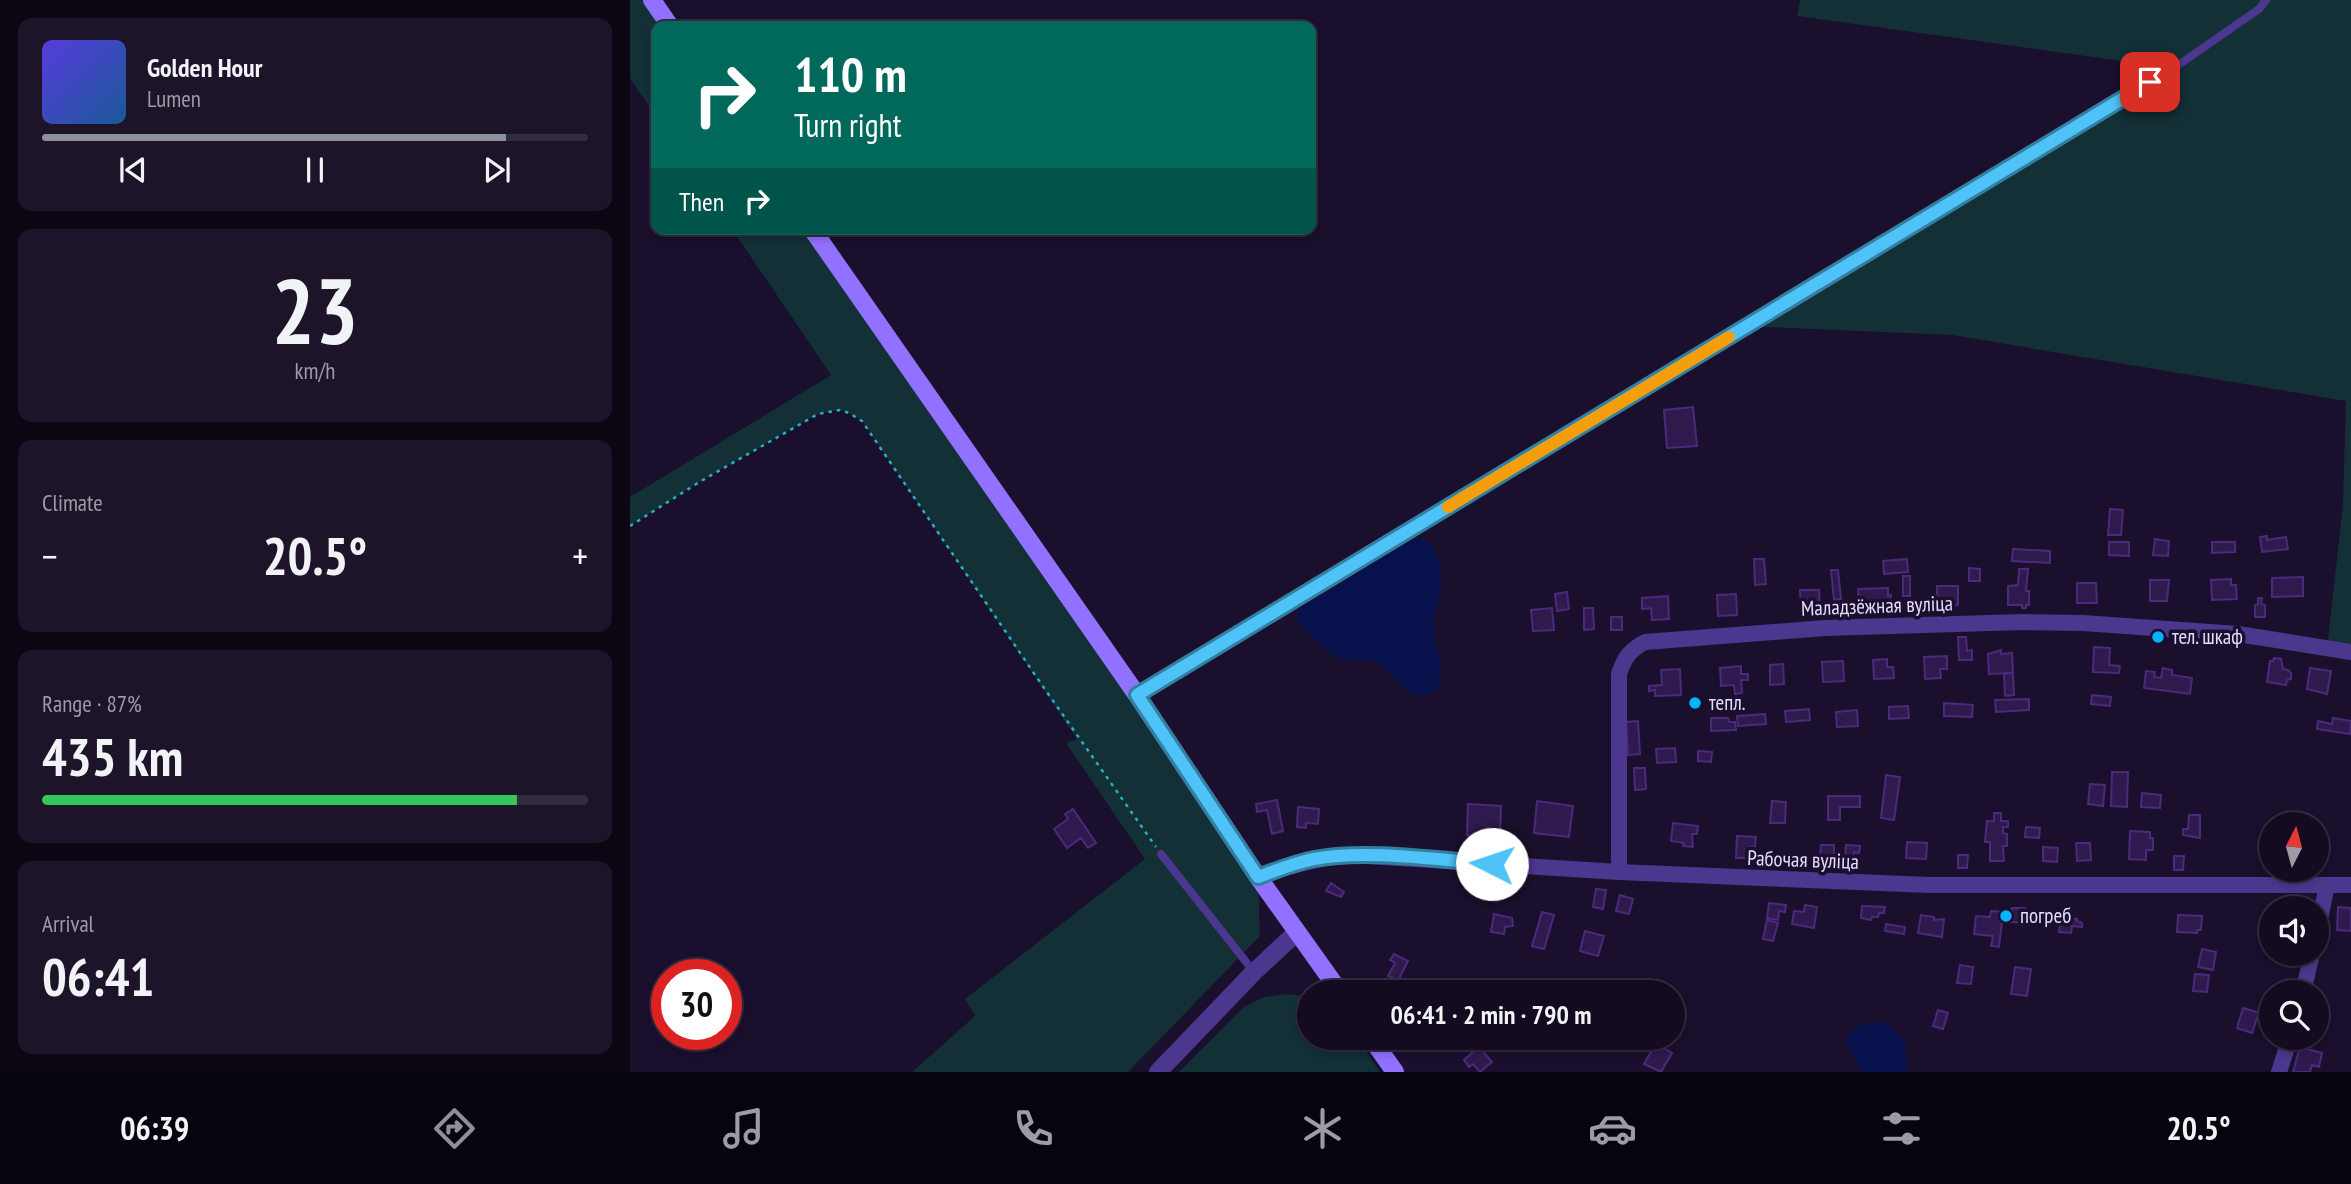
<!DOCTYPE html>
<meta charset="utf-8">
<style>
body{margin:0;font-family:"PT Sans Narrow",sans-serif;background:#1d142a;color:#f1f3f6;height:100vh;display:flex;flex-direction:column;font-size:26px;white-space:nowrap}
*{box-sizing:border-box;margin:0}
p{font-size:23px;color:#9d9ba5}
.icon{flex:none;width:38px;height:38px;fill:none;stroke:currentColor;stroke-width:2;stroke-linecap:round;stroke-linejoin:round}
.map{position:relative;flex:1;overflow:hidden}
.sheet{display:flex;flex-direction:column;gap:18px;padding:18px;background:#0b0612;width:630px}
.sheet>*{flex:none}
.guide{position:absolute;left:21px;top:21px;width:665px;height:214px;border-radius:14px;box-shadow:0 4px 10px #0003,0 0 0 2px #332b3f;background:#00695c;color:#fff;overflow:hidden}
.needle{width:46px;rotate:6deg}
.controls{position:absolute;left:1629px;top:812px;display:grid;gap:14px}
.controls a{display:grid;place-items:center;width:70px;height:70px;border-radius:50%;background:#140b21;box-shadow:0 4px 10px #0003,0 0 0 2px #332b3f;font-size:35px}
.speed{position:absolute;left:21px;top:959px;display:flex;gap:14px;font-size:35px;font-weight:700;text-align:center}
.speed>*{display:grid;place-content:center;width:91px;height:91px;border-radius:50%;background:#140b21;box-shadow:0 4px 10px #0003,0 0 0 2px #332b3f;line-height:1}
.speed .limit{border:10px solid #d22;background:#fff;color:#111}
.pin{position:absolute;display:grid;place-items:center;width:60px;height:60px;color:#fff;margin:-30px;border-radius:14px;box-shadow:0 4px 10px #0006}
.me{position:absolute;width:77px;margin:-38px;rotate:274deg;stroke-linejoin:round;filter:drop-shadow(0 0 5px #0008)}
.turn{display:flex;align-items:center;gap:24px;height:147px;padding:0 28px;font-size:32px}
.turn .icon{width:91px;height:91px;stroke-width:2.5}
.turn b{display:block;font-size:49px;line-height:60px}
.then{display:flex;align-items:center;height:66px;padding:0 28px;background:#0003;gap:14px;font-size:26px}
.big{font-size:52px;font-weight:600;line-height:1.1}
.sheet .card{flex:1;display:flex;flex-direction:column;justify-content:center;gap:10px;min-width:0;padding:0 24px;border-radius:14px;background:#1d142a}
.sheet .dial{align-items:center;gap:0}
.dial b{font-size:91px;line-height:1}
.song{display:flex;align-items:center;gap:21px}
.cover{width:84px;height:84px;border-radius:10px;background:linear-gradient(135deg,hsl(250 70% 55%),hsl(210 70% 35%))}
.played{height:7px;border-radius:4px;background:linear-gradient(90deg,#8c9099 85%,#332b3f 85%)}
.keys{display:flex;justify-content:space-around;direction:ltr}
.heat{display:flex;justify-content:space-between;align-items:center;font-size:38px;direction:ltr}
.charge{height:10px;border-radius:5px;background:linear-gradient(90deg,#34c759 87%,#332b3f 0)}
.trip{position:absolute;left:667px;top:980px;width:388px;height:70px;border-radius:35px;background:#140b21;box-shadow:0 4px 10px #0003,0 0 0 2px #332b3f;font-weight:600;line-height:70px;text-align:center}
.tabs{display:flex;height:112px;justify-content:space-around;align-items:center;background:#08040d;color:#9d9ba5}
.tabs .icon{width:49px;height:49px}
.tabs .on{color:#8c9099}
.tabs b{font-size:32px;color:#f1f3f6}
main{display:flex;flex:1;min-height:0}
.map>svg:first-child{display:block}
.green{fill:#123036}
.water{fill:#07124d}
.building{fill:#2f1a4e;stroke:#4b2a7b;stroke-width:2}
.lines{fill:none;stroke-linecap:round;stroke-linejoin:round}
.path{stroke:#28aec5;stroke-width:2.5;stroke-dasharray:3.5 5;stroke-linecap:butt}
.service{stroke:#4c378e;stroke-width:8}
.minor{stroke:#4c378e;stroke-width:16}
.tertiary{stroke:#4c378e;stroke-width:18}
.secondary{stroke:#9171ff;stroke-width:18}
.route-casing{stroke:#337fa1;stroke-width:18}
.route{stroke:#4fc3f7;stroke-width:12}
.slow{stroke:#f59e0b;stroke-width:12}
.poi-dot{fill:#06b3ff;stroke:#1a0f2c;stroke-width:2.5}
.labels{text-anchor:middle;stroke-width:7;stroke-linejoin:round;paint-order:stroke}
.street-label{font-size:21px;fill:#e5daff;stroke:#1a0f2c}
.poi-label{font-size:21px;fill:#e5daff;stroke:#1a0f2c;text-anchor:start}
</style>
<main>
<section class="sheet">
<div class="card">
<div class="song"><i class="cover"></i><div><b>Golden Hour</b><p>Lumen</p></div></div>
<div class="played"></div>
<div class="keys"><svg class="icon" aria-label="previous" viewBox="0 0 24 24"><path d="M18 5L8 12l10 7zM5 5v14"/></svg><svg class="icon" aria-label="pause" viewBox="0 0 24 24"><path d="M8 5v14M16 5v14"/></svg><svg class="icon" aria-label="next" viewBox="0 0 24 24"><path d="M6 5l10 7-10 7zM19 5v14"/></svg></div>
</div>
<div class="card dial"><b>23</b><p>km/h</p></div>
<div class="card"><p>Climate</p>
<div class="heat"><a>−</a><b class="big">20.5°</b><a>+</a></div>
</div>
<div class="card"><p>Range · 87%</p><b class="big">435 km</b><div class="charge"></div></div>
<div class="card"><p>Arrival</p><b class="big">06:41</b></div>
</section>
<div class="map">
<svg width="1721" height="1072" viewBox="0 0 1721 1072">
<rect width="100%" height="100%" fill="#1a0f2c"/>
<path class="green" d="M0,0h22l18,26h-14v91l-26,-39z
M1170,0h551v652l-24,-4 16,-144 3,-103 -394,-66 -206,-9 426,-258 -375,-52z
M102,229h80l446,648 2,59 -132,136h-216l63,-56 -10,-17 180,-140 -79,-116 11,-4 -215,-318 -13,-8 -9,-3 -22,4 -117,67 -71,45v-29l201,-122z
M657,994l22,2v42h48l23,34h-201l65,-65 20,-10z"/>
<path class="water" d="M789,538c21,4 24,38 21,56 -1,11 -7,21 -7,32 2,21 15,46 2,65 -26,17 -38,-19 -58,-28 -12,-6 -26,-1 -38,-5 -9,-3 -41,-32 -43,-41l5,-9 107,-67z
M1242,1021c28,3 39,25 34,51h-45l-13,-25 -2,-9 8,-10z"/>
<path class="building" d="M1063,407l4,39 -30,2 -3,-38z
M1480,509l13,1 -2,25h-13z
M1637,536v4l19,-3 2,12 -26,3 -2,-15z
M1525,539l14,2 -1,15 -15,-1z
M1479,542h20v14l-20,-1z
M1582,542h23v10l-23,1z
M1383,549l37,2v12l-38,-2z
M1124,559h10l2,25 -11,1z
M1277,559l1,13 -24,2 -1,-13z
M1339,568l11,1v12h-11z
M1389,569h9l-2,22h3v14h-3v3h-4v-3h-14v-19l10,-1z
M1201,570h7l3,29 -7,1z
M1273,576h7v20h-7z
M1673,577v19l-31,1v-19z
M1601,579v6h5l1,14 -25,1 -1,-20z
M1520,580h19l-2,21h-17z
M1447,583h19l1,20h-20z
M1307,586h21v19l-21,3z
M1258,588v8l3,-1 -2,14 -30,1 -1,-21z
M1170,590h19l1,20 -19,1z
M937,592l2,17 -12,2 -2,-17z
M1106,594l1,21 -19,1 -1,-21z
M1038,596l1,23 -17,1 -1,-12 -9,1v-11z
M1628,598h4l-1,6 4,1v12h-10v-12l3,-1z
M922,608l2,22 -21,1 -2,-21z
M954,608h9l1,21 -10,1z
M981,617h11v13h-11z
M1328,637h8l1,14 5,-1v10h-13z
M1464,647l16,1 -1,17 11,1 -1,7 -26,-1z
M1371,650v4l11,-1 1,20 -24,1 -1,-20z
M1317,656v13h-7l1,9 -16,1 -1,-22z
M1644,658l7,1 2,10 5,1 3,3v6l-4,1 -1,5 -19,-3 3,-21h3z
M1257,659v8h6l1,11 -20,1 -1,-19z
M1213,661l1,20 -21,1 -1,-20z
M1153,664l1,20 -14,1v-20z
M1111,666v8h7v6h-7l1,13 -7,1 -1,-9 -13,1 -1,-18z
M1533,668l9,2v5l20,3 -2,16 -46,-6 2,-17 9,1 -1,5 7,1z
M1680,668l21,3 -4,23 -20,-5z
M1050,669l1,26 -26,1v-6l-6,1v-5l13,-1 -1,-15z
M1374,673h9l1,22 -9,1z
M1462,695l19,2 -1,9 -19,-2z
M1399,699v11l-33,2 -1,-12z
M1314,703l29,2 -1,12 -28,-1z
M1278,706l1,12 -20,1v-12z
M1179,709l1,11 -24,2 -1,-11z
M1227,710l1,16 -21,1 -1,-15z
M1135,714l1,10 -28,2 -1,-10z
M1081,718h17l1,4h6l1,8 -25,1z
M1703,718l18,3 -1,13 -33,-5 1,-8 14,3z
M1008,721l2,33 -12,1 -2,-33z
M1045,748l1,14 -19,1 -1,-14z
M1068,751l14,1 -1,10 -13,-1z
M1004,768h11l1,21 -11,1z
M1482,772h16l-1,35 -16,-1z
M1256,775l14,2 -6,43 -13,-2z
M1460,784l15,1 -2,21 -15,-2z
M1512,793l19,2 -1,13 -19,-1z
M1198,796h32v11h-20v13h-12z
M647,800l6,31 -11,3 -5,-24 -10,2 -1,-8z
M907,801l36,5 -4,31 -35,-4z
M1142,801l14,1 -1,21h-15z
M838,804l33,2 -1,30 -33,-1z
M668,807l21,2 -1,15 -12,-1v5l-9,-1z
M443,809l23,34 -8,5 -7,-10 -14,10 -13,-19 14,-10 -3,-5z
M1364,813h7v8h7v6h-5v6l4,1v12h-4l1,15h-14v-19h-5l2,-21h7z
M1559,815h11v23l-17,-3v-6h5z
M1043,823l25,3 -1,8h-5l1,13 -10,-1 1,-3 -13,-2z
M1396,827l14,1 -1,10 -14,-1z
M1500,831l20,1v6h3v12h-7v10l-17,-1z
M1107,836l19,1 -1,10h-5v11h-14z
M1277,842l20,1 -1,16 -20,-1z
M1446,843h14l1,17 -14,1z
M1191,845h13v15h-14z
M1216,845l14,1 -1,7 -5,-1v8h-9z
M1413,847l15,1 -1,14 -14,-1z
M1328,855h10l-1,13h-9z
M1544,856h10l-1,14h-9z
M701,883l13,9 -3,5 -15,-6z
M966,889l10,1 -3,19 -10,-2z
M990,895l13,4 -4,15 -13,-3z
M1139,903l17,2 -1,7 -6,-1 -1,9 -11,-2z
M1175,905l12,2 -3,21 -22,-4 2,-13 10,1z
M1232,906l23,1 -1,6h-5l-1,4h-6l-1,3 -10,-2z
M1708,907l13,1v23l-14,-1z
M1382,908h13l-1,15 -13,-1z
M1361,911l12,1 -4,35 -8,-1 2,-10 -19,-2 2,-18 14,1z
M912,912l12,3 -10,34 -12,-3z
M864,914l18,4 1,8 -8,1 -1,7 -13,-2z
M1291,915l13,2v3l10,-1 -2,18 -24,-4z
M1548,915l24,1 -1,14h-4v3l-20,-1z
M1431,917l16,2v2l5,2v4l-10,-1 -1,7 -12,-1z
M1137,920l11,3 -5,18 -10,-2z
M1256,924l19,3 -1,7 -19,-3z
M955,931l19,5 -6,20 -18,-5z
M1572,949l14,3 -3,18 -15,-3z
M764,954l14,7 -10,20 -10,-5 7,-13 -5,-3z
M1330,965l13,2 -2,17 -14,-1z
M1385,967l16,2 -4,27 -16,-2z
M1565,974l14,1 -2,17 -14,-1z
M1613,1008l20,6 -2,6 -4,-2 -5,15 -15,-5z
M1308,1010l10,3 -5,16 -10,-3z
M1026,1043l16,10 -11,19 -17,-8z
M849,1047l13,15 -12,10 -7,-8 -4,3 -5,-7z
M1670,1047l22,6 -3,14 -7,-2 -2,7h-17z"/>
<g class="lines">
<path class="path" d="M0,526l71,-45 117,-67 22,-4 9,3 13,8 182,267 112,159"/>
<path class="service" d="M507,695l1037,-627 85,-59 7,-9
M531,854l93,118"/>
<path class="minor" d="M989,872v-198c5,-16 11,-24 26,-32l180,-14 198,-6 60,1 155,11 113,18
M628,877c31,-12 60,-19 94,-22l267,17 310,13h422
M1687,934l10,-49
M1673,992l9,-38
M1649,1072l11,-34"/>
<path class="tertiary" d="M528,1072l96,-100 43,-40"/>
<path class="secondary" d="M22,0l18,26
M182,229l325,466 121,182 82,115
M741,1038l24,34"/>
</g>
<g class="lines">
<g class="route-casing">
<path id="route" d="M862,864c-52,-4 -128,-15 -178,-5 -20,4 -37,11 -56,18l-121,-182 1013,-613"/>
</g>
<use href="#route" class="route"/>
<path class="slow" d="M818,507l281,-170"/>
</g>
<g class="poi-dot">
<circle cx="1528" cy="637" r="7"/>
<circle cx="1065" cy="703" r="7"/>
<circle cx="1376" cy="916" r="7"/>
</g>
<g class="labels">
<g class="street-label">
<text transform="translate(1247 606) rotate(-2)" y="7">Маладзёжная вуліца</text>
<text transform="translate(1173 860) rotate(2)" y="7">Рабочая вуліца</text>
</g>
<g class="poi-label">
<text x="1542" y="644">тел. шкаф</text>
<text x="1079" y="710">тепл.</text>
<text x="1390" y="923">погреб</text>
</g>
</g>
</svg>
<div class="controls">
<a><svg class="needle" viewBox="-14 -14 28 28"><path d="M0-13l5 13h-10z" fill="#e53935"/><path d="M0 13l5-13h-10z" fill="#9d9ba5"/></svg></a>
<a><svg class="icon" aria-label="sound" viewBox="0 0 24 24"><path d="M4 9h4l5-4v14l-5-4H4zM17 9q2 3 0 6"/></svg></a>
<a><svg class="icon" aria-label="search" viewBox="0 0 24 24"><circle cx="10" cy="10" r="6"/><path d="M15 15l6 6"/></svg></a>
</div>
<div class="speed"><div class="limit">30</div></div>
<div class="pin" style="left:1520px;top:82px;background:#d93025"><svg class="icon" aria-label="arrive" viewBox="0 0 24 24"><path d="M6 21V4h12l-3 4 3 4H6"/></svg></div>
<svg class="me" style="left:862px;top:864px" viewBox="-20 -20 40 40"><circle r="19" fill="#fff"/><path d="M0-13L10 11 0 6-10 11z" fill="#4fc3f7"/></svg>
<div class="trip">06:41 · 2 min · 790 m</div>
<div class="guide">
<div class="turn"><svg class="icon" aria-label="right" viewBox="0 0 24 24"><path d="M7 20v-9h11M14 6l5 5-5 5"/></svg><div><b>110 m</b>Turn right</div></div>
<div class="then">Then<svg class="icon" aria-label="right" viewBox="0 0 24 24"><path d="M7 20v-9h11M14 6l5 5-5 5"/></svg></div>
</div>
</div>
</main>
<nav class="tabs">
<b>06:39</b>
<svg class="icon on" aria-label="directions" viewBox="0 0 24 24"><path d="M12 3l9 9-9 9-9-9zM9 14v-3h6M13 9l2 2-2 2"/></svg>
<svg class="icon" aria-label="music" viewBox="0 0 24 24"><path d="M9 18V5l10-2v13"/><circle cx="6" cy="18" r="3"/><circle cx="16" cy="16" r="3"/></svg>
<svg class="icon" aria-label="phone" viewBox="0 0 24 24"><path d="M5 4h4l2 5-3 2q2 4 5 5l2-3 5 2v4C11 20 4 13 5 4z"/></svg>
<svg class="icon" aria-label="climate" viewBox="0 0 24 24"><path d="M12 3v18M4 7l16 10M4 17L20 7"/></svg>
<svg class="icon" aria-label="car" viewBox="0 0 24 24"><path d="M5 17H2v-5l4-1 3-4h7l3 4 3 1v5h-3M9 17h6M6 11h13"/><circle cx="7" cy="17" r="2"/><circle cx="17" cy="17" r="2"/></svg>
<svg class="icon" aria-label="filters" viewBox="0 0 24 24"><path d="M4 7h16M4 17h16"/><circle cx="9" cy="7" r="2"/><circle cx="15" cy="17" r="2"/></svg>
<b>20.5°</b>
</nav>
